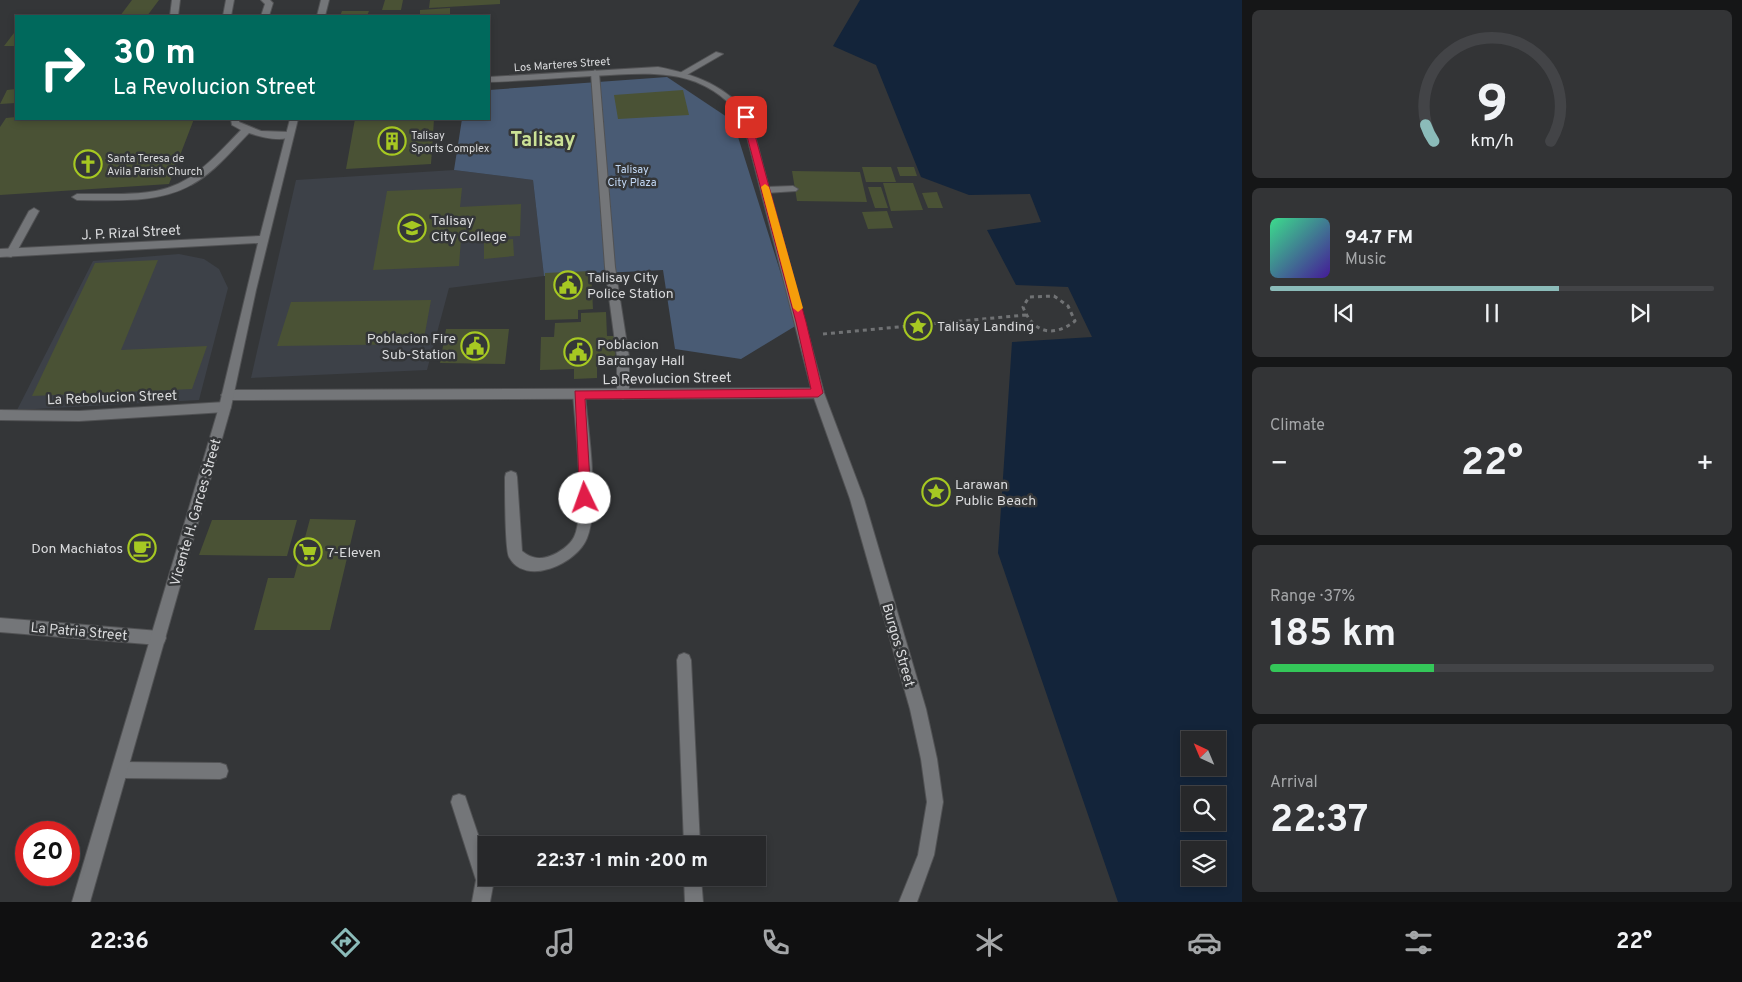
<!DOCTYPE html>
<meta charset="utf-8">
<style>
body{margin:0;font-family:Overpass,sans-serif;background:#333436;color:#f1f3f6;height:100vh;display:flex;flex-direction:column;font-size:19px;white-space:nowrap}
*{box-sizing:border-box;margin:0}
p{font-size:16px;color:#a4a6a8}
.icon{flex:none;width:28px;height:28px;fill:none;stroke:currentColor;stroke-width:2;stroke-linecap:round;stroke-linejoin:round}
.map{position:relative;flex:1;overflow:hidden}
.sheet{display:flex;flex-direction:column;gap:10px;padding:10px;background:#151617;width:500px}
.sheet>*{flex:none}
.guide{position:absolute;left:15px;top:15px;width:475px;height:105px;border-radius:0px;box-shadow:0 2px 8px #0003,0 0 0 1px #434447;background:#00695c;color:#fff;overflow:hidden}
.needle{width:32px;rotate:316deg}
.controls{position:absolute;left:1181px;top:731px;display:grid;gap:10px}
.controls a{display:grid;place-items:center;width:45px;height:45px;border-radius:0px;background:#27282a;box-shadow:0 2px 8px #0003,0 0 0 1px #434447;font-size:25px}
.speed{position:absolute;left:15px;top:821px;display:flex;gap:10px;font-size:25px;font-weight:700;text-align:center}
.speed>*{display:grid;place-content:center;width:65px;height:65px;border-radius:50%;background:#27282a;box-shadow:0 2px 8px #0003,0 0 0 1px #434447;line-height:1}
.speed .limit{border:8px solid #d22;background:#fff;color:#111}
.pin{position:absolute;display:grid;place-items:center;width:42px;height:42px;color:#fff;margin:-21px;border-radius:10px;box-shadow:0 2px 8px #0006}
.me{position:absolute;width:55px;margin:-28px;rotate:357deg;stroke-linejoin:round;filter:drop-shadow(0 0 4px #0008)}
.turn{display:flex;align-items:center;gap:18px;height:105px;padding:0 15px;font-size:22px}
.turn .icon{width:65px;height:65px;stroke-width:2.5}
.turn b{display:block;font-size:35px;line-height:42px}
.big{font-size:38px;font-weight:700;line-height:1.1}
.sheet .tile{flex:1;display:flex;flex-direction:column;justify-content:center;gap:8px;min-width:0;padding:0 18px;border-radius:8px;background:#333436}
.sheet .dial{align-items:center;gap:0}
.dial svg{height:130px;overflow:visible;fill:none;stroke:#434447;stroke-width:7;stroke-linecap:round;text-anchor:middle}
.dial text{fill:#f1f3f6;stroke:none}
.song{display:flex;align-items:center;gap:15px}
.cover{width:60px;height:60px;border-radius:8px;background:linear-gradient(135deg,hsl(150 70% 55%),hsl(260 70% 35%))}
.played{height:5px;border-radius:2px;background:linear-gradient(90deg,#8bbbb9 65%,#434447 65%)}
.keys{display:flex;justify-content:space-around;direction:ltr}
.heat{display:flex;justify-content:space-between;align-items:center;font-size:28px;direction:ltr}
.charge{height:8px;border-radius:4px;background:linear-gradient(90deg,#34c759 37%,#434447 0)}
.trip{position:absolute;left:478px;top:836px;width:288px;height:50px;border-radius:0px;background:#27282a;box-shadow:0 2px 8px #0003,0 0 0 1px #434447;font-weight:700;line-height:50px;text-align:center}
.dock{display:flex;height:80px;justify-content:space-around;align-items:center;background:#101011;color:#a4a6a8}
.dock .icon{width:35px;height:35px}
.dock .active{color:#8bbbb9}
.dock b{font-size:22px;color:#f1f3f6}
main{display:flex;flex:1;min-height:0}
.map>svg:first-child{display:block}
.built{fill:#3d4148}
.green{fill:#495b74}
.water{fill:#13243a;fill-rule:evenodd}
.building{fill:#4a5235}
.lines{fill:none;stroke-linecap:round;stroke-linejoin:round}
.lane-casing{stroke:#515254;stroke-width:2}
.street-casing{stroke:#515254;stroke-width:2}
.secondary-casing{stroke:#515254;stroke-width:2}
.path{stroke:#707274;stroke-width:3;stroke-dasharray:4 4;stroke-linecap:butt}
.lane{fill:#747679;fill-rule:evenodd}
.street{fill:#747679;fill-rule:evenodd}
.secondary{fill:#747679;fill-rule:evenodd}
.route{fill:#e11d48;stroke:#92132f}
.slow{fill:#f59e0b}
.labels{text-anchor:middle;stroke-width:5;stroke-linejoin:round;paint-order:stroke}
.far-street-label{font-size:11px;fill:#dadbdd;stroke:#343638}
.far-poi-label{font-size:11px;fill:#dadbdd;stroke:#343638;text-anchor:start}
.far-park-label{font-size:11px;fill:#c5dbf8;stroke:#343638}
.poi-label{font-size:14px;fill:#dadbdd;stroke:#343638;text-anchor:start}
.street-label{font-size:14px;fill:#dadbdd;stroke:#343638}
.far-town-label{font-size:20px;font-weight:bold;fill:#cbe196;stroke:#343638}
</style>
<main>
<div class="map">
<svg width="1242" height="902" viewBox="0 0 1242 902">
<rect width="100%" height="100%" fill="#343638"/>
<path class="built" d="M454,170l79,10 11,96 -95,12 -22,82 -176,8 45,-198z
M179,254l25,5 15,10 9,19 -29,112 -182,10 76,-149z"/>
<path class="green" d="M667,77l66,44 64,204 -56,34 -66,-10 -12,-79 -119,6 -11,-96 -79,-10 8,-51h27v-29z"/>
<path class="water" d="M860,0h382v902h-124l-120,-349 14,-211 80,-5 -24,-50 -52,-2 -29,-55 54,-8 -11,-28 -61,1 -48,-18 -45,-112 -43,-19zM1190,740h28v28h-28zM1190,795h28v27h-28zM1190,850h28v28h-28z"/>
<path class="building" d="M132,0h27l-12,16h-27z
M385,0h18l-2,10h-19z
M430,0h70v4l-71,4z
M450,8v8h-30v-6z
M342,11h27l-2,5h-27z
M14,33h2v13h-12z
M16,89v14l-16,1 7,-14z
M683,90l6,25 -71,4 -4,-24z
M16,117v2h178l-25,65 -169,11v-68l6,-9z
M355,119h79l-3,45 -85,5z
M862,167h29l5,15h-30z
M897,167h17l3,9h-17z
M792,171l68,1 7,30 -70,-1z
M883,183h30l10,27 -32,1z
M868,187h13l7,21h-13z
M462,188l-2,19 61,-3 -1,32 -59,3 -2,27 -86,4 14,-79z
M937,192l6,16h-15l-6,-15z
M887,211l6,17 -25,1 -6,-17z
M513,239l1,17 -30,3v-17z
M158,260l-37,90 86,-4 -15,43 -160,7 63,-133z
M591,271l2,38 -15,1v9l-33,1v-47z
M431,300l-8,44 -146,2 14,-44z
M606,312l1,24h7l2,30 -19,1v11l-23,1v-10l-34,1 1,-33h13l1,-14 26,-1v-9z
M446,329h63l-4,35 -65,-1z
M310,519l46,1 -26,110h-76l14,-52h26z
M212,520h85l-10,36 -88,-1z"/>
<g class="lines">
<g class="lane-casing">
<path id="lane" d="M172,0h8l-2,16h-8z
M226,0h8l-3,16h-8z
M261,0h9l3,3 -4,13h-8l4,-12z
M716,52l7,2 -38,22 -7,-2z
M595,70l4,3 16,194 14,90v37l-6,5 -6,-5v-37l-12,-90 -14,-194z
M231,119h8v3l22,9 28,1 5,3c-10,8 -34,2 -45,-2 -18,18 -35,40 -58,52 -34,19 -76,15 -114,15l-5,-3 5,-3c36,-1 78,5 110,-15 21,-13 37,-32 54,-49l-9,-5z
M793,186l5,3 -2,2 -30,2 -5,-3 5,-3z
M34,208l5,3 -23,42 -5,4 -4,-1 -1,-3 23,-42z
M579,389l6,5c3,36 15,112 2,144 -10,26 -62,49 -78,19 -4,-9 -4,-66 -4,-80l1,-4 5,-2 5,2 1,4 5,74c8,7 18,9 28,5 9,-3 20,-11 24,-19 12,-23 1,-114 -1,-143z
M120,762l100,1 6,2 2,6 -2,6 -6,2 -100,-1 -6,-2 -2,-6 2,-6z
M459,794l6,2 21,62v20h7l1,2 -4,22h-18l4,-22 -25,-78 2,-6z"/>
</g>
<g class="street-casing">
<path id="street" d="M658,67c37,7 69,19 92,50l74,276 40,106 62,210 11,50 6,43 -9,53 -17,47h-18l19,-47 9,-53 -6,-43 -11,-50 -60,-210 -36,-101 -587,2 -6,-5 6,-5 584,-2 -69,-271c-42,-52 -91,-44 -150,-41 -35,2 -69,5 -103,6v-5z
M225,402l4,1 2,4 -2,4 -4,1 -146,9 -79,-1v-10l79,1z
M0,618l159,13 5,2 2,5 -2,5 -5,2 -159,-13z
M684,653l5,2 2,5 9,185h-16l-7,-185 2,-5z
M684,878h17l2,24h-18z"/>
</g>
<g class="secondary-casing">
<path id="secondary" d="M321,0h8l-4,16h-8z
M290,119h8l-42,171 -25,117 -141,495h-18l147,-495 39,-164 -258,14v-8l260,-13z"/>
</g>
<path class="path" d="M1054,296l14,10 7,15c-22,17 -42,12 -52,-14l6,-10z
M823,334l203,-19"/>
<use href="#lane" class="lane"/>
<use href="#street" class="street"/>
<use href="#secondary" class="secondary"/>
</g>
<path class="route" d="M746,114l4,3 56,205 17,71 -5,4 -233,2 6,99 -2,4h-9l-5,-111 236,-2 -15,-67 -54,-205z"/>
<path class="slow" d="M765,184l4,3 34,121 -5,4 -5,-4 -32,-121z"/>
<defs>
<g id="building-ring" transform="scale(1.4375)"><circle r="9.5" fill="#343638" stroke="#a6c822" stroke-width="1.5"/><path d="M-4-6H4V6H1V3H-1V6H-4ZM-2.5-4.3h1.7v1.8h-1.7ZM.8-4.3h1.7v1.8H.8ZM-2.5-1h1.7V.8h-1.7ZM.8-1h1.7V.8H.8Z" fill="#a6c822"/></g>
<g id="church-ring" transform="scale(1.4375)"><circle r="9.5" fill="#343638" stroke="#a6c822" stroke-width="1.5"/><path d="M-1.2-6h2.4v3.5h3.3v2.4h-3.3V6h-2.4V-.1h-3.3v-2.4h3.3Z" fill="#a6c822"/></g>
<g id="university-ring" transform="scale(1.4375)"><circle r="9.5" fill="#343638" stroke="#a6c822" stroke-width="1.5"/><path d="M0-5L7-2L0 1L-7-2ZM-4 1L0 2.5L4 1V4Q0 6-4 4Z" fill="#a6c822"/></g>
<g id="civic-ring" transform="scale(1.4375)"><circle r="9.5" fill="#343638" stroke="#a6c822" stroke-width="1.5"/><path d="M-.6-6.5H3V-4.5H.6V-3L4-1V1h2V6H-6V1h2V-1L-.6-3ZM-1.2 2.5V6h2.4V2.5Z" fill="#a6c822"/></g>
<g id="sight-ring" transform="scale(1.4375)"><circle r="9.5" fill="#343638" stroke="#a6c822" stroke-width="1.5"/><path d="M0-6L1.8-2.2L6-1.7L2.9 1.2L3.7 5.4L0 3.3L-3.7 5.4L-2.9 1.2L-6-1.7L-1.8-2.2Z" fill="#a6c822"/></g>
<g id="cafe-ring" transform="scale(1.4375)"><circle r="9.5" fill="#343638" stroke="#a6c822" stroke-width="1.5"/><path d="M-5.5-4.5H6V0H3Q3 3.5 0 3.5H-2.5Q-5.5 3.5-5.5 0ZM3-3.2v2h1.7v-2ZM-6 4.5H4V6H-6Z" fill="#a6c822"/></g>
<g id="supermarket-ring" transform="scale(1.4375)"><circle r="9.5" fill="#343638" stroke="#a6c822" stroke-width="1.5"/><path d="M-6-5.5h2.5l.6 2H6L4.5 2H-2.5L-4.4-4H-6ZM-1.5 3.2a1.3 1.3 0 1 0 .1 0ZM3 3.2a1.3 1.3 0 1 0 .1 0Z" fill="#a6c822"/></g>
</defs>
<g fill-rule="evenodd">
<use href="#building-ring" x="392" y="141"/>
<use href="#church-ring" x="88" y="164"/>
<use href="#university-ring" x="412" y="228"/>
<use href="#civic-ring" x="568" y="285"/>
<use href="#sight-ring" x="918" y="326"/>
<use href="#civic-ring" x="475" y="346"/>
<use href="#civic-ring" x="578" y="352"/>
<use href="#sight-ring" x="936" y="492"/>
<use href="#cafe-ring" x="142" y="548"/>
<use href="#supermarket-ring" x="308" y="552"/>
</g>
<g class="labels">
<g class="far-street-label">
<text transform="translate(562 64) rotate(-4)" y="4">Los Marteres Street</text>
</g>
<g class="far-poi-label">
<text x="411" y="139">Talisay<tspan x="411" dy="13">Sports Complex</tspan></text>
<text x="107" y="162">Santa Teresa de<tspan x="107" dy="13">Avila Parish Church</tspan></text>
</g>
<g class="far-park-label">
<text x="632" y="173">Talisay<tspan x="632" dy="13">City Plaza</tspan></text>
</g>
<g class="poi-label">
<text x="431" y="225">Talisay<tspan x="431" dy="16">City College</tspan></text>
<text x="587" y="282">Talisay City<tspan x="587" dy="16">Police Station</tspan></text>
<text x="937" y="331">Talisay Landing</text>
<text x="456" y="343" text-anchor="end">Poblacion Fire<tspan x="456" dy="16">Sub-Station</tspan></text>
<text x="597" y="349">Poblacion<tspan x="597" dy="16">Barangay Hall</tspan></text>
<text x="955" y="489">Larawan<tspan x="955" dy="16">Public Beach</tspan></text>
<text x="123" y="553" text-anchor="end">Don Machiatos</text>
<text x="327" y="557">7-Eleven</text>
</g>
<g class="street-label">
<text transform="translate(131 232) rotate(-3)" y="5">J. P. Rizal Street</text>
<text transform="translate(667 378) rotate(-1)" y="5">La Revolucion Street</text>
<text transform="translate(112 397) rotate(-2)" y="5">La Rebolucion Street</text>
<text transform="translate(195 512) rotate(-74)" y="5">Vicente H. Garces Street</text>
<text transform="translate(79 631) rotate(5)" y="5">La Patria Street</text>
<text transform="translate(899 645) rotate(74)" y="5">Burgos Street</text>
</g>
<g class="far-town-label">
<text x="543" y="146">Talisay</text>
</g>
</g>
</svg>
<div class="controls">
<a><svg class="needle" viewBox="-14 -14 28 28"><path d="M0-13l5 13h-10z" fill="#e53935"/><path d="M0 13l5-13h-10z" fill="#a4a6a8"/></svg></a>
<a><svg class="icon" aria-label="search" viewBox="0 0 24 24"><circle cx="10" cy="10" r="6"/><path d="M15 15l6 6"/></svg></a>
<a><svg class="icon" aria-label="layers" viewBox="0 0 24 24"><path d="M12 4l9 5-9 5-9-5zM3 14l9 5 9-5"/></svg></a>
</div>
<div class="speed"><div class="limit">20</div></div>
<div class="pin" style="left:746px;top:117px;background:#d93025"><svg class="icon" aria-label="arrive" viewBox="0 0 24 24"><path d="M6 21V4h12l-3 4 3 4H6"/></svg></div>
<svg class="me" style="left:585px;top:498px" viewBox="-20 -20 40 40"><circle r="19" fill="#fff"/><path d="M0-13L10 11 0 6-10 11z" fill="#e11d48"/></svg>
<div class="trip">22:37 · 1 min · 200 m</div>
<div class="guide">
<div class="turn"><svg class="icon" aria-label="right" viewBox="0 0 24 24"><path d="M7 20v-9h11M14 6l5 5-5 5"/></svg><div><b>30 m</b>La Revolucion Street</div></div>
</div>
</div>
<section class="sheet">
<div class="tile dial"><svg viewBox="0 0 100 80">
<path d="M14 69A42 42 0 1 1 86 69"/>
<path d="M14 69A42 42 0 0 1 9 59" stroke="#8bbbb9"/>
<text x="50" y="56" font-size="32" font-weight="700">9</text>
<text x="50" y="72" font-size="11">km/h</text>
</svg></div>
<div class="tile">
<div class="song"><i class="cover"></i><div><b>94.7 FM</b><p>Music</p></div></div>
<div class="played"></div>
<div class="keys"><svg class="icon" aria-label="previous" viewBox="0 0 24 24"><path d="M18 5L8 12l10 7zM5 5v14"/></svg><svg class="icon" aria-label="pause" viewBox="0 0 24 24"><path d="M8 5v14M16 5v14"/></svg><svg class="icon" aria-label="next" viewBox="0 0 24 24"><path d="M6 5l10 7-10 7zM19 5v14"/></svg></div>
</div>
<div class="tile"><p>Climate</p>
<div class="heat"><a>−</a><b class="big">22°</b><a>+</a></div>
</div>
<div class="tile"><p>Range · 37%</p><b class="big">185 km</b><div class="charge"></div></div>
<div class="tile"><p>Arrival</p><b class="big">22:37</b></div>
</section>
</main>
<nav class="dock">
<b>22:36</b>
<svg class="icon active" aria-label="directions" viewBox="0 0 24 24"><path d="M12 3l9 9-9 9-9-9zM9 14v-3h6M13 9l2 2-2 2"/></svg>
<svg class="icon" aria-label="music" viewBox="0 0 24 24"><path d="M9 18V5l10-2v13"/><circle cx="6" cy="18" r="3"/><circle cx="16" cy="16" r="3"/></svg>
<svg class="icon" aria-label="phone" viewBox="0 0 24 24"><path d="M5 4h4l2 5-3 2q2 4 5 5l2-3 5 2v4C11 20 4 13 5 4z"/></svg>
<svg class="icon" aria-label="climate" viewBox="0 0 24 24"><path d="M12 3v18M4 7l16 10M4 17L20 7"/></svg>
<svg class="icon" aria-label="car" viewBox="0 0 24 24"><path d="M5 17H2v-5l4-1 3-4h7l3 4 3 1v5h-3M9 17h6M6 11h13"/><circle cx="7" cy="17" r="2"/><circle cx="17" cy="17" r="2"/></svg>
<svg class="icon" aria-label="filters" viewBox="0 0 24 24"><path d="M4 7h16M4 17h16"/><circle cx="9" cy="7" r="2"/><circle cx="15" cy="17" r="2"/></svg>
<b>22°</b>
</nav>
